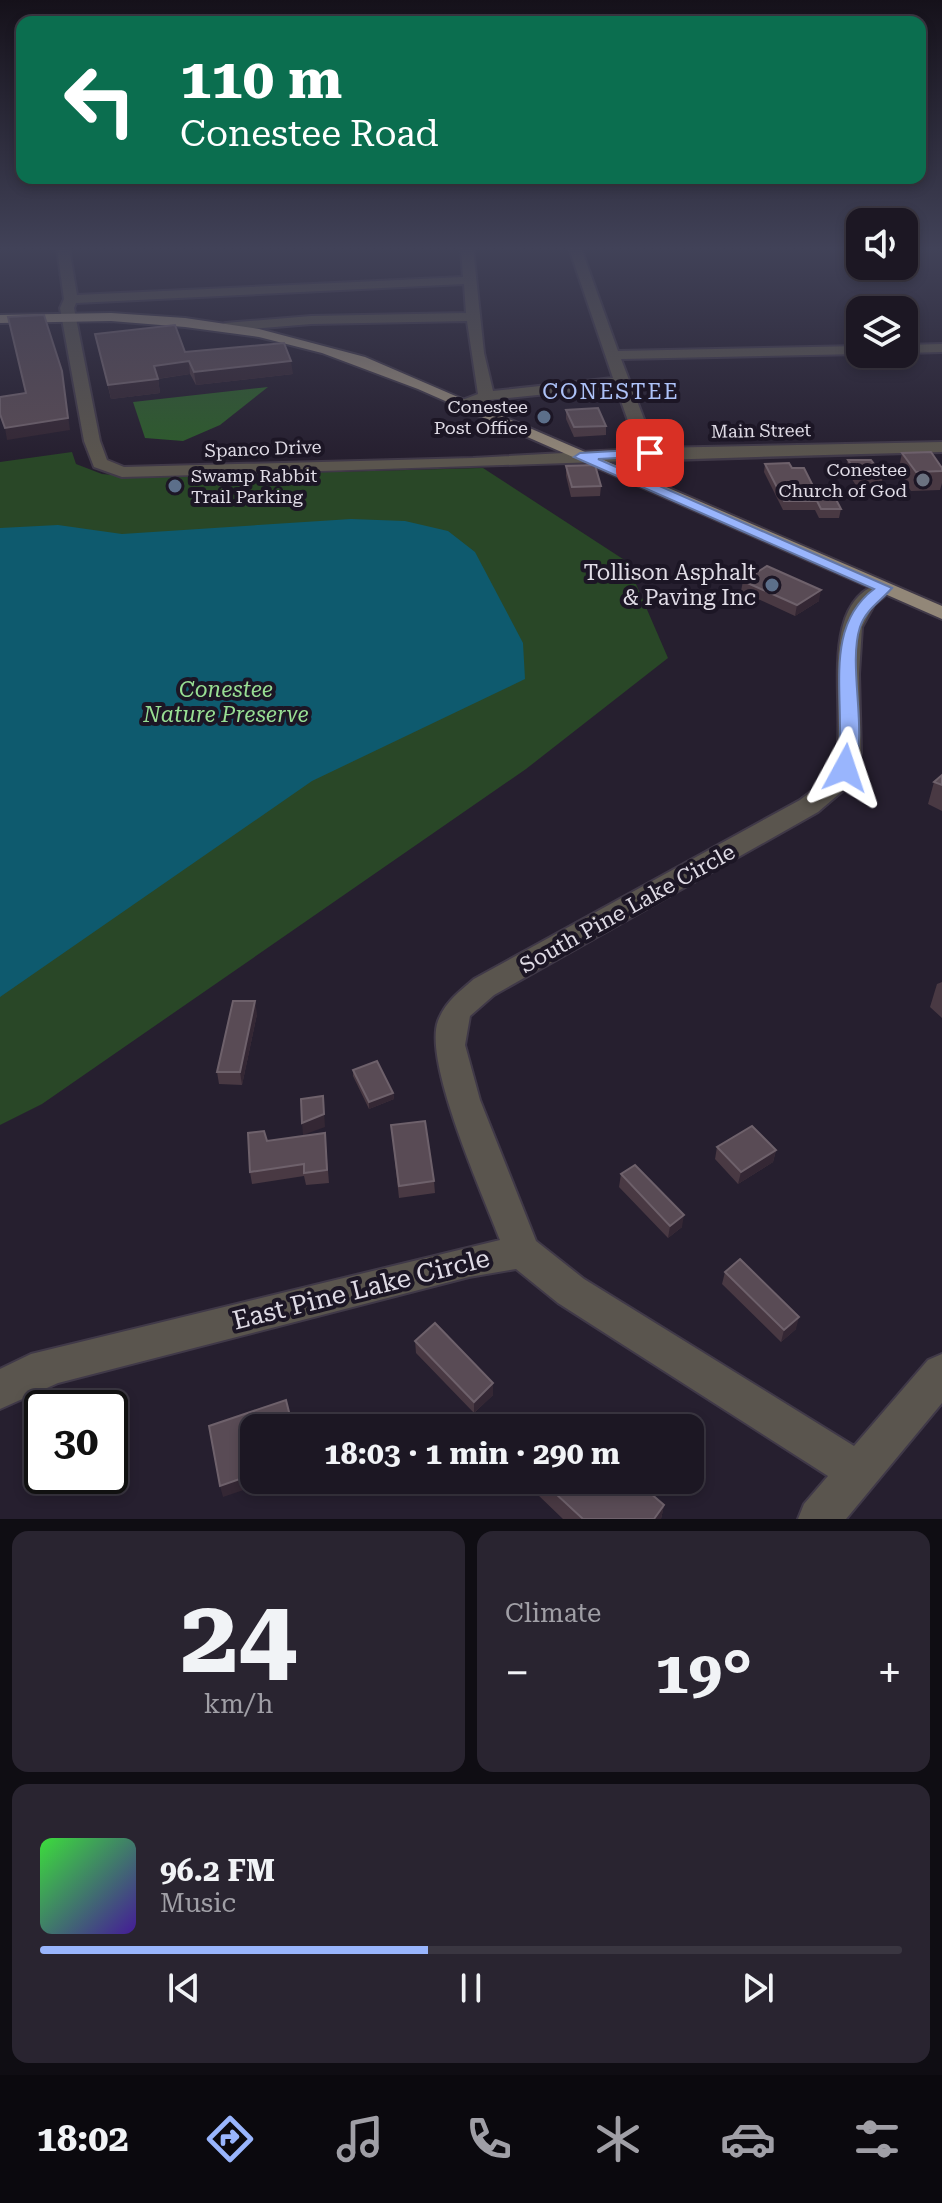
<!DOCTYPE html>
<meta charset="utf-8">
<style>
body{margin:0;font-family:"Roboto Serif",serif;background:#292430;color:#f1f3f6;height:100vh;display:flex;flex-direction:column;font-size:30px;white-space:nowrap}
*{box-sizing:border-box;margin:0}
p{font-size:26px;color:#a09fa6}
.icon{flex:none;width:44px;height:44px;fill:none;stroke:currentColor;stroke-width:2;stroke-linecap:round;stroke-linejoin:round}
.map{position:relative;height:1519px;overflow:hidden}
.details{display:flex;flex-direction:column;gap:12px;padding:12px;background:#0f0d13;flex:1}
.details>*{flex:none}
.top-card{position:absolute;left:16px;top:16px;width:910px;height:168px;border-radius:16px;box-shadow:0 4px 12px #0003,0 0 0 2px #3a3641;background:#0b6e4f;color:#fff;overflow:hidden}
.controls{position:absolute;left:846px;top:208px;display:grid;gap:16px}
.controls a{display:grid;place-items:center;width:72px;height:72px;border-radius:16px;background:#1c1723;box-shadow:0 4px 12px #0003,0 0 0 2px #3a3641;font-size:40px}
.speed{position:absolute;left:24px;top:1390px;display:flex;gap:16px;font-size:40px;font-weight:700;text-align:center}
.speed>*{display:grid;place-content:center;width:104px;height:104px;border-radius:50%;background:#1c1723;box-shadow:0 4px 12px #0003,0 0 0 2px #3a3641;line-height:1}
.speed .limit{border:4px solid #111;border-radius:12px;background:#fff;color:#111}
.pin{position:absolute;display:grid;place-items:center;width:68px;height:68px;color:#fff;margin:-34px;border-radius:16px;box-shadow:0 4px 12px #0006}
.me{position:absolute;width:88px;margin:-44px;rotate:5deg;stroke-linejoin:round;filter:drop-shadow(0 0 6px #0008)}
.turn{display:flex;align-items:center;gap:28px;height:168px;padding:0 32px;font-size:36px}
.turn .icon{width:104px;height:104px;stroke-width:2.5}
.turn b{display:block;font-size:56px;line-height:68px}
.big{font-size:60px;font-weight:700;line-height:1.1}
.details .widget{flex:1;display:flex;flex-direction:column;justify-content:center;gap:12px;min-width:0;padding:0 28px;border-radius:16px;background:#292430}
.details .dial{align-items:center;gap:0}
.dial b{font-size:104px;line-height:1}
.song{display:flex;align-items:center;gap:24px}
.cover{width:96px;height:96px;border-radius:12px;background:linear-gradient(135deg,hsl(120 70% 55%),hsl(260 70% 35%))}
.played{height:8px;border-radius:4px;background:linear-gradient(90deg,#99b5fd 45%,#3a3641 45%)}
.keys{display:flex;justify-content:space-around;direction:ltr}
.heat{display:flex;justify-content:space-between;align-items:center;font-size:44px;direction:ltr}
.details .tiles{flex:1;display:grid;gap:12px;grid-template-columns:1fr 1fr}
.widget:last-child{grid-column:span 2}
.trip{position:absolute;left:240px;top:1414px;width:464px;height:80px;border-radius:16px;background:#1c1723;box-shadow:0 4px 12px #0003,0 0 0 2px #3a3641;font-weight:700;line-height:80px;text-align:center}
.tab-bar{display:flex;height:128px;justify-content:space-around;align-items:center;background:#0b090e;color:#a09fa6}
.tab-bar .icon{width:56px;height:56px}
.tab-bar .current{color:#99b5fd}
.tab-bar b{font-size:36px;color:#f1f3f6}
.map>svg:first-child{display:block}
.green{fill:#294727}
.forest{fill:#2d5c2b}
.water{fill:#0e5a6e}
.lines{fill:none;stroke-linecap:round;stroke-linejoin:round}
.minor-casing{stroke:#403948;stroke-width:4}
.major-casing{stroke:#403948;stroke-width:4}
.minor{fill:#5a554e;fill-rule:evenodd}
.major{fill:#928778;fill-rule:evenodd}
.wall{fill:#493943}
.shaded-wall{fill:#342734}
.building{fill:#594b55;stroke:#6e616b;stroke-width:2}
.route{fill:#99b5fd;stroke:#6376a4;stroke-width:2}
.service-dot{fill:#5c6f8a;stroke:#1c1625;stroke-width:3}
.worship-dot{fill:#6b7280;stroke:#1c1625;stroke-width:3}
.labels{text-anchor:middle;stroke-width:8;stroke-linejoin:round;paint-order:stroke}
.far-poi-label{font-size:18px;fill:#dfdbe5;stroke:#1c1625;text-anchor:end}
.far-street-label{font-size:18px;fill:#dfdbe5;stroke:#1c1625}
.far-quarter-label{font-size:22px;letter-spacing:2px;fill:#adc2f8;stroke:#1c1625}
.poi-label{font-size:22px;fill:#dfdbe5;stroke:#1c1625;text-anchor:end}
.park-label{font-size:22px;font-style:italic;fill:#98de93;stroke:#1c1625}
.street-label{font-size:22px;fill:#dfdbe5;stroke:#1c1625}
.near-street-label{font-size:26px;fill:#dfdbe5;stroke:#1c1625}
</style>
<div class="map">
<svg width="942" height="1519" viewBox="0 0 942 1519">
<rect width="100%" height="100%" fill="#261f2f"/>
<path class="green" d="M72,452l4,12 26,10 34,3 347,-9 143,93 42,97 -142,111 -484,335 -42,21v-663z"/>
<path class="forest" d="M268,387l-48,38 -37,16 -38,-3 -12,-36z"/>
<path class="water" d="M351,519l54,2 43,10 27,21 48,91 2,36 -213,102 -312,216v-469l58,-3 64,9z"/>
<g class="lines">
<g class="minor-casing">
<path id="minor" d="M57,248h12l8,47 386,-18 -2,-29h12l11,105 9,38 120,-13 -44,-130h12l37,103 242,-5v8l-239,5 34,89 287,-6v10c-273,6 -547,18 -820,25l-28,-10 -10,-26 -24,-133 4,-9zM464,284l2,29 -155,3 -86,7 -7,4 7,4 86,-7 156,-3 11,73 -21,8v6h12l20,-8 127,-13 22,62 -165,9 -349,9 -17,-7 -7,-19 -26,-133 2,-5z
M942,344v8l-38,1v-8z
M884,582l10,6 -20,17 -12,22 -3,47 2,79 -4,15 -11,20 -28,24 -324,183 -24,21 -5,29 15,55 56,141 48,38 270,167 74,-86 14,-6v49l-96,116h-48l6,-15 24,-28 -270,-173 -42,-34 -47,8 -411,106 -58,26v-40l31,-15 469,-114c-17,-45 -77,-178 -62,-219 7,-19 21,-29 36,-42l326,-179c13,-10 28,-19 34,-35 16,-47 -22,-165 50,-183z"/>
</g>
<g class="major-casing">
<path id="major" d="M111,313l74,5 74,11 106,28 577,249v13l-524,-230 -96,-36 -63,-16 -74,-10 -74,-6 -111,2v-8z"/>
</g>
<use href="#minor" class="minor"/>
<use href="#major" class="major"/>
</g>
<path class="wall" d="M95,334l90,18 108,22 -97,11 -6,-11 -32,5 2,14 -49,6z
M566,410l40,16v9l-32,2 -8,-18z
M902,453l40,18v12l-2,7 -29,1 -13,-19z
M848,460l35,16 -2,10 -24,1 -11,-17z
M765,464l27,4 49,41 -2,9h-20l-4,-8h-32l-19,-38z
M566,466l35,20 -1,10 -29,1 -5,-21z
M743,581l76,20 -24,15 -54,-25z
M942,775v36l-14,-7 6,-22z
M942,982v36l-12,-11 7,-23z
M257,1014l-15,71 -23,-1 -2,-12z
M353,1070l40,23 1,6 -25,10 -16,-33z
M391,1125l43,56 1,12 -36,5z
M325,1133l4,50 -23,2 -2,-9 -52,8 -2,-12 17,-31z
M717,1147l59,3 -3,12 -35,22 -23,-25z
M621,1174l61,53 -14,11 -49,-51z
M725,1272l71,57 -15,13 -59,-58z
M415,1341l78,42v12l-19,18 -58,-60z
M538,1480h97l29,25 -3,14h-98l-26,-25z"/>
<path class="shaded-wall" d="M189,361l1,13 -34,5 -2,-13z
M291,361l2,13 -97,11 -2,-13z
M62,371l8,59 -63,10 -2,-12z
M158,379l2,14 -49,6 -3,-14z
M821,590l-2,11 -24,15 2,-11z
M255,1001l2,13 -15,71 -2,-13z
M393,1093l1,6 -25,10v-7z
M323,1096l2,31 -22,8 -1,-12z
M776,1150l-3,12 -35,22 3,-12z
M684,1215l-2,12 -14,11 2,-12z
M799,1317l-3,12 -15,13 3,-12z
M493,1383v12l-19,18v-11z
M254,1474v6h19l-50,17 -3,-11z
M664,1505l-3,14h-7z"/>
<path class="building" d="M44,315l18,56 6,47 -63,10 -5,-14v-17l26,-4 -18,-76z
M175,325l10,27 99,-9 7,18 -97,11 -5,-11 -35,5 4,13 -50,6 -13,-51z
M598,408l8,18 -32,1 -8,-17z
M931,452l11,16v3l-26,1 -14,-19z
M848,460h23l12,16 -24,1z
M789,463l3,5h12l9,18h16l12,23h-20l-4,-8h-33l-19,-37z
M595,465l6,21 -29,1 -6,-21z
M767,566l54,24 -24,15 -54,-24z
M942,775v10l-8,-3z
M233,1001h22l-15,71h-23z
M377,1061l16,32 -24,9 -16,-32z
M323,1096l1,18 -22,9 -1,-24z
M425,1121l9,60 -35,5 -8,-61z
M752,1126l24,24 -35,22 -24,-25z
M264,1131l3,10 58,-8 2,37 -23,3v-9l-54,8 -2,-39z
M635,1165l49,50 -14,11 -49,-52z
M740,1259l59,58 -15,13 -59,-58z
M435,1323l58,60 -19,19 -59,-61z
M286,1400l7,28h-39v46l-34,12 -11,-60z
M541,1480h94l29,25 -10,14h-71z"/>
<linearGradient id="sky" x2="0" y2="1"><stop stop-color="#15111a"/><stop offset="0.54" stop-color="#414258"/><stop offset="1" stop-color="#414258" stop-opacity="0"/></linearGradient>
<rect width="942" height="460" fill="url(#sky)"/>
<path class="route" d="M650,449l4,1v6l-56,3 294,129c-11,13 -26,21 -32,39 -13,40 10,111 -8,145l-7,2 -9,-6c14,-58 -18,-137 38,-179l-300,-132 6,-4z"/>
<g class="service-dot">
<circle cx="544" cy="417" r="8"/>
<circle cx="175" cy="486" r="8"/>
<circle cx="772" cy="585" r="8"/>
</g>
<circle class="worship-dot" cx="923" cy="480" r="8"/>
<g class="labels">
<g class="far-poi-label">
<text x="528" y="413">Conestee<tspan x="528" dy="21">Post Office</tspan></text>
<text x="907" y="476">Conestee<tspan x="907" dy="21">Church of God</tspan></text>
<text x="191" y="482" text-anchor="start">Swamp Rabbit<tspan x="191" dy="21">Trail Parking</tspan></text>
</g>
<g class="far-street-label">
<text transform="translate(761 431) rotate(-1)" y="6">Main Street</text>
<text transform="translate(263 449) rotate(-2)" y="6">Spanco Drive</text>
</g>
<g class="far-quarter-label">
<text x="611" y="399">CONESTEE</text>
</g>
<g class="poi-label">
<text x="756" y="580">Tollison Asphalt<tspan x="756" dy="25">&amp; Paving Inc</tspan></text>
</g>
<g class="park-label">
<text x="226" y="697">Conestee<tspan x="226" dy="25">Nature Preserve</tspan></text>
</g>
<g class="street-label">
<text transform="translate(627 908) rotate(-29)" y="8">South Pine Lake Circle</text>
</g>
<g class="near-street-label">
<text transform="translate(361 1289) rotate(-14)" y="9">East Pine Lake Circle</text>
</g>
</g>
</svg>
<div class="controls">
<a><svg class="icon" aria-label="sound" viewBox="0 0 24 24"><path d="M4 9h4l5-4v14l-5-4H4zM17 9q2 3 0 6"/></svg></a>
<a><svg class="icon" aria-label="layers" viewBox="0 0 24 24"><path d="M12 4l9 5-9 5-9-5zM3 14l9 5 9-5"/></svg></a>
</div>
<div class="speed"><div class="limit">30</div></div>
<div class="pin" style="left:650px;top:453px;background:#d93025"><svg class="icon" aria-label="arrive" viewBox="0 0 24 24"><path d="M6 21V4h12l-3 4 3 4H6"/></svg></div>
<svg class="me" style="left:845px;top:768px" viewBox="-20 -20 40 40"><path d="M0-17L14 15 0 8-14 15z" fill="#99b5fd" stroke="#fff" stroke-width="4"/></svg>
<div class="trip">18:03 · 1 min · 290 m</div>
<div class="top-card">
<div class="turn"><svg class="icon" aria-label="left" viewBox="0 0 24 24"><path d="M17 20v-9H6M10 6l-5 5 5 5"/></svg><div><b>110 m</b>Conestee Road</div></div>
</div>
</div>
<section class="details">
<div class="tiles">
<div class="widget dial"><b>24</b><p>km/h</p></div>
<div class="widget"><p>Climate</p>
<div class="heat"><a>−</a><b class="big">19°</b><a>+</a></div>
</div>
<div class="widget">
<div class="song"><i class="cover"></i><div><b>96.2 FM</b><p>Music</p></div></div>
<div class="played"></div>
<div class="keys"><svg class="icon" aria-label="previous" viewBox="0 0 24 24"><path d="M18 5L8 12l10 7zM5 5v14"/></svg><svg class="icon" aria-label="pause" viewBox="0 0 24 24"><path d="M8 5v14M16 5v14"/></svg><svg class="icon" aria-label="next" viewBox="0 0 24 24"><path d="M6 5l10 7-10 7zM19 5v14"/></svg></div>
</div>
</div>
</section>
<nav class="tab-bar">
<b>18:02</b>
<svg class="icon current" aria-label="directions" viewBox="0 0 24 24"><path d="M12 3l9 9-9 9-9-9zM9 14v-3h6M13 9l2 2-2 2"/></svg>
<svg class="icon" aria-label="music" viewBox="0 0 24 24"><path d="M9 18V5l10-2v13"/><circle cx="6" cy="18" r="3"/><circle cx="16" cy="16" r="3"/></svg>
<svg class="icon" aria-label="phone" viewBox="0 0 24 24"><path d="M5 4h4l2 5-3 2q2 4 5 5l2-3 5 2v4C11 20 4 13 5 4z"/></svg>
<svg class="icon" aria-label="climate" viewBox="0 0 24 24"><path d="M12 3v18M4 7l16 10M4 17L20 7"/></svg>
<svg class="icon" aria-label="car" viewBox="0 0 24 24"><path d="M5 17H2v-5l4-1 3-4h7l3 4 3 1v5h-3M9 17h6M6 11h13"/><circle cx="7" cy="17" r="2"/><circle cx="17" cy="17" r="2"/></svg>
<svg class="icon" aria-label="filters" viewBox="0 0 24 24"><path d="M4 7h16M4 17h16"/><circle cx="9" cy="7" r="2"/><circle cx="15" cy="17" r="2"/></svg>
</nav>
